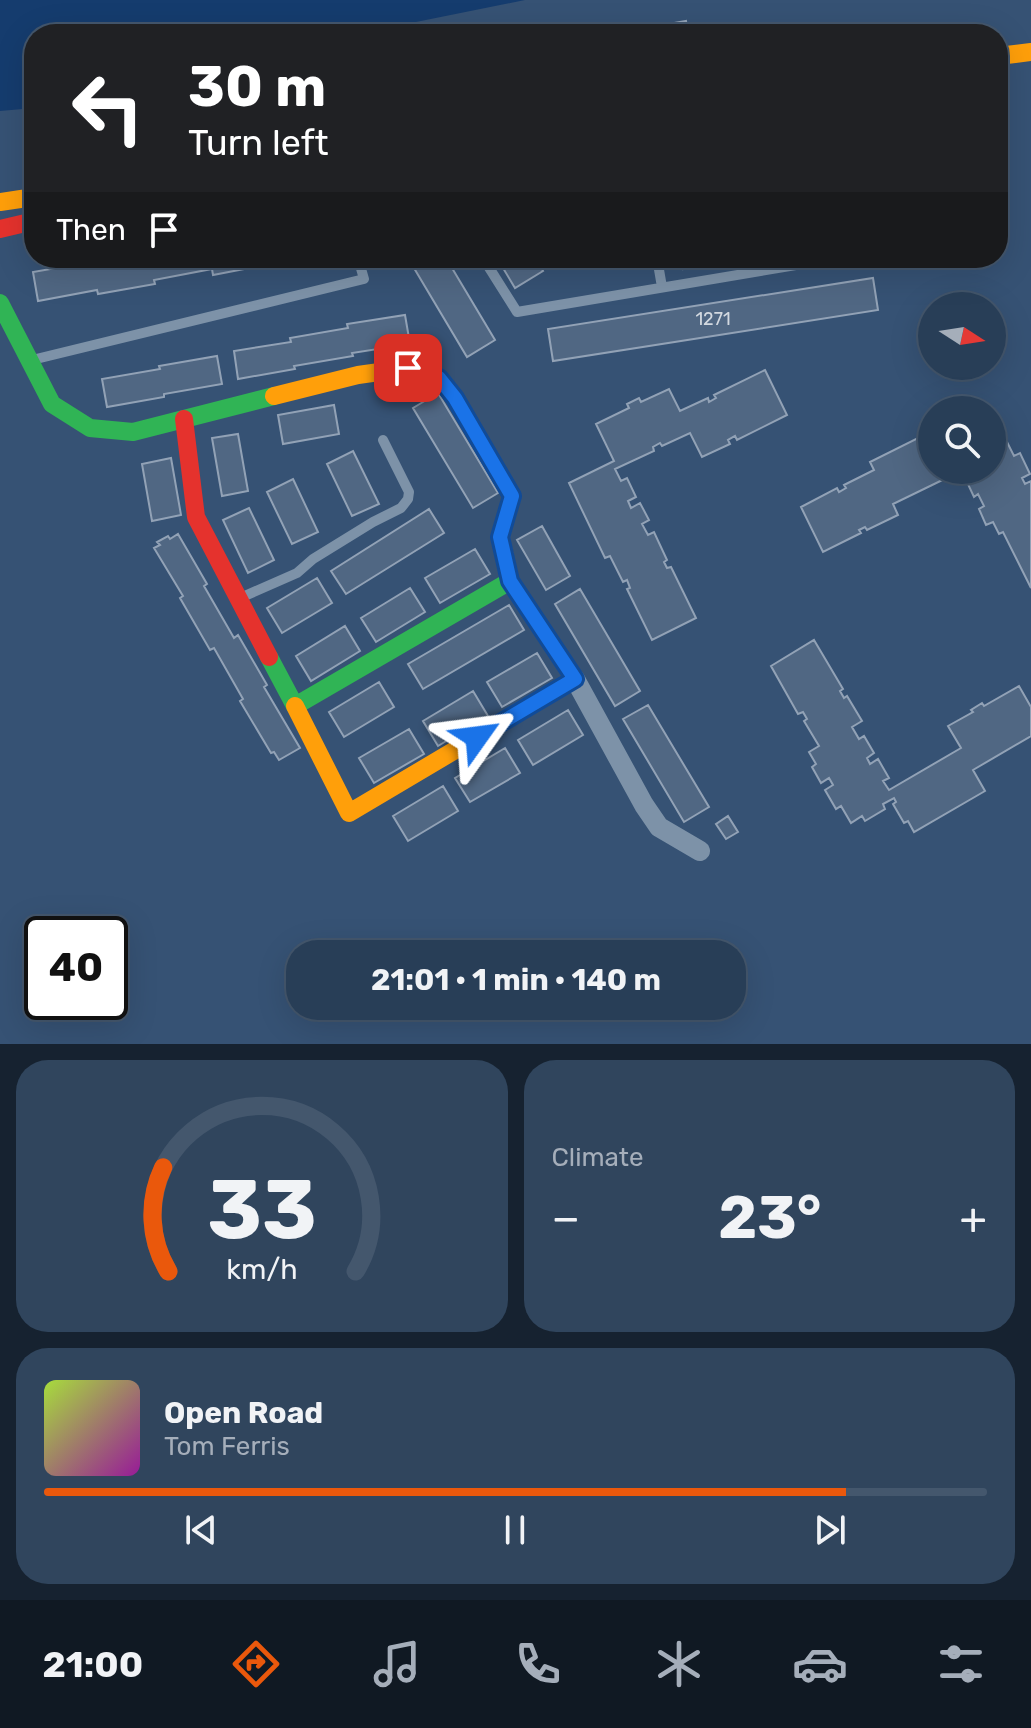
<!DOCTYPE html>
<meta charset="utf-8">
<style>
body{margin:0;font-family:Rubik,sans-serif;background:#30455d;color:#f1f3f6;height:100vh;display:flex;flex-direction:column;font-size:30px;white-space:nowrap}
*{box-sizing:border-box;margin:0}
p{font-size:26px;color:#a5aeba}
.icon{flex:none;width:44px;height:44px;fill:none;stroke:currentColor;stroke-width:2;stroke-linecap:round;stroke-linejoin:round}
.map{position:relative;height:1044px;overflow:hidden}
.side{display:flex;flex-direction:column;gap:16px;padding:16px;background:#162230;flex:1}
.side>*{flex:none}
.hud{position:absolute;left:24px;top:24px;width:984px;height:244px;border-radius:32px;box-shadow:0 8px 32px #0002,0 0 0 2px #44576d;background:#202124;color:#fff;overflow:hidden}
.needle{width:52px;rotate:102deg}
.fabs{position:absolute;left:918px;top:292px;display:grid;gap:16px}
.fabs a{display:grid;place-items:center;width:88px;height:88px;border-radius:50%;background:#283e57;box-shadow:0 8px 32px #0002,0 0 0 2px #44576d;font-size:40px}
.speed{position:absolute;left:24px;top:916px;display:flex;gap:16px;font-size:40px;font-weight:700;text-align:center}
.speed>*{display:grid;place-content:center;width:104px;height:104px;border-radius:50%;background:#283e57;box-shadow:0 8px 32px #0002,0 0 0 2px #44576d;line-height:1}
.speed .limit{border:4px solid #111;border-radius:12px;background:#fff;color:#111}
.pin{position:absolute;display:grid;place-items:center;width:68px;height:68px;color:#fff;margin:-34px;border-radius:16px;box-shadow:0 4px 12px #0006}
.me{position:absolute;width:88px;margin:-44px;rotate:59deg;stroke-linejoin:round;filter:drop-shadow(0 0 6px #0008)}
.turn{display:flex;align-items:center;gap:28px;height:168px;padding:0 32px;font-size:36px}
.turn .icon{width:104px;height:104px;stroke-width:2.5}
.turn b{display:block;font-size:56px;line-height:68px}
.then{display:flex;align-items:center;height:76px;padding:0 32px;background:#0003;gap:16px;font-size:30px}
.big{font-size:60px;font-weight:700;line-height:1.1}
.side .card{flex:1;display:flex;flex-direction:column;justify-content:center;gap:12px;min-width:0;padding:0 28px;border-radius:32px;background:#30455d}
.side .dial{align-items:center;gap:0}
.dial svg{height:208px;overflow:visible;fill:none;stroke:#44576d;stroke-width:7;stroke-linecap:round;text-anchor:middle}
.dial text{fill:#f1f3f6;stroke:none}
.song{display:flex;align-items:center;gap:24px}
.cover{width:96px;height:96px;border-radius:12px;background:linear-gradient(135deg,hsl(80 70% 55%),hsl(300 70% 35%))}
.played{height:8px;border-radius:4px;background:linear-gradient(90deg,#ea580c 85%,#44576d 85%)}
.keys{display:flex;justify-content:space-around;direction:ltr}
.heat{display:flex;justify-content:space-between;align-items:center;font-size:44px;direction:ltr}
.side .tiles{flex:1;display:grid;gap:16px;grid-template-columns:1fr 1fr}
.card:last-child{grid-column:span 2}
.trip{position:absolute;left:286px;top:940px;width:460px;height:80px;border-radius:32px;background:#283e57;box-shadow:0 8px 32px #0002,0 0 0 2px #44576d;font-weight:700;line-height:80px;text-align:center}
.dock{display:flex;height:128px;justify-content:space-around;align-items:center;background:#101923;color:#a5aeba}
.dock .icon{width:56px;height:56px}
.dock .selected{color:#ea580c}
.dock b{font-size:36px;color:#f1f3f6}
.map>svg:first-child{display:block}
.water{fill:#153c6e}
.building{fill:#506783;stroke:#92a2b6;stroke-width:2}
.lines{fill:none;stroke-linecap:round;stroke-linejoin:round}
.lane{stroke:#7d92a8;stroke-width:10}
.street{stroke:#7d92a8;stroke-width:20}
.fast{stroke:#30b455;stroke-width:18}
.slow{stroke:#ff9f0a;stroke-width:18}
.jam{stroke:#e5322d;stroke-width:18}
.route-casing{stroke:#114b97;stroke-width:20}
.route{stroke:#1a73e8;stroke-width:14}
.labels{text-anchor:middle;stroke-width:8;stroke-linejoin:round;paint-order:stroke}
.number-label{font-size:18px;fill:#d3d9e0}
</style>
<div class="map">
<svg width="1031" height="1044" viewBox="0 0 1031 1044">
<rect width="100%" height="100%" fill="#365274"/>
<path class="water" d="M0,0h525l-114,23 -27,11h-350v74l-34,3z"/>
<path class="building" d="M686,21l2,13h-36l-1,-7z
M132,258h153l-15,3 1,3 -58,11 -1,-6 -58,11 1,4 -57,10 -1,-4 -59,11 -5,-29 58,-10 1,3z
M408,258h38l49,82 -28,17z
M497,258h38l8,13 -28,17z
M681,258h33l1,6 -32,5z
M873,278l5,32 -325,51 -5,-32z
M405,315l5,29 -58,9 1,3 -59,10 1,3 -57,10 -4,-28 57,-9 -1,-4 58,-10 -1,-4z
M217,356l5,28 -58,10v3l-57,10 -5,-28 58,-10 -1,-3z
M765,370l22,45 -50,25 -2,-4 -7,4 2,4 -28,13 -12,-24 -28,13 -2,-3 -7,4 1,4 -39,18 6,12 6,-3 9,19 -8,4 3,7 9,-5 9,17 -7,4 6,11 6,-3 13,28 -3,2 3,6 4,-1 25,51 -44,22 -25,-51 3,-1 -3,-8 -4,2 -13,-26 -5,2 -36,-75 45,-22 -18,-37 33,-16 -2,-4 12,-6 2,4 28,-13 11,22 28,-13 1,4 7,-4 -2,-3z
M438,393l60,100 -25,15 -60,-100z
M334,405l5,29 -56,10 -5,-29z
M932,431v39h31l-70,34 5,11 -31,15 -2,-3 -6,3 2,3 -38,19 -22,-45 36,-19 2,4 7,-4 -2,-3 30,-15 -4,-8z
M238,434l10,57 -26,5 -10,-58z
M1005,438l9,18 6,-3 10,21 -8,4 3,6 6,-3v107l-28,-56 -4,2 -6,-12 -7,3 -7,-16 5,-3 -6,-12 -4,3 -8,-17 4,-2 -3,-8h25v-30l3,3z
M353,451l26,53 -27,12 -25,-52z
M171,458l10,57 -29,6 -10,-57z
M293,479l25,53 -26,12 -25,-52z
M249,508l25,52 -26,13 -25,-53z
M429,509l15,24 -98,61 -15,-23z
M542,526l28,50 -24,14 -29,-50z
M178,534l29,50 -3,2 30,52 4,-3 29,50 -3,2 36,61 -21,12 -5,-8 -3,1 -31,-52 3,-2 -29,-51 -4,2 -30,-52 3,-2 -29,-48 6,-3 -3,-3 11,-6 2,3z
M475,549l15,25 -50,29 -15,-25z
M317,578l15,25 -50,30 -15,-25z
M410,588l15,24 -49,30 -15,-24z
M580,589l60,102 -25,15 -60,-102z
M509,605l15,25 -101,59 -15,-25z
M345,626l15,25 -49,30 -15,-25z
M814,640l29,49 -3,2 4,7 3,-2 15,25 -10,6 7,12 5,-3 10,17 -7,5 3,6 8,-5 11,19 -6,3 6,9 72,-42 -13,-22 25,-14 -2,-2 11,-7 2,3 35,-20 12,21v29l-58,34 12,21 -71,41 -6,-11 -4,2 -11,-19 3,-2 -2,-4 -11,6 2,5 -20,12 -3,-5 -11,7 -10,-17 -5,3 -11,-19 8,-5 -4,-7 -8,5 -9,-16 4,-3 -7,-12 10,-6 -15,-25 3,-2 -4,-7 -5,2 -27,-48z
M537,653l15,25 -50,29 -15,-25z
M379,682l15,25 -50,30 -15,-25z
M473,691l15,25 -50,30 -15,-25z
M648,705l61,102 -25,15 -61,-103z
M568,710l15,25 -50,30 -15,-25z
M409,729l15,25 -50,29 -15,-25z
M505,748l15,25 -50,29 -15,-24z
M443,786l15,25 -50,30 -15,-25z
M728,816l10,16 -12,7 -10,-15z"/>
<g class="lines">
<path class="lane" d="M998,163l4,-2
M483,258l34,54 321,-54
M657,258l5,29
M32,360l332,-81 -6,-21
M240,598l57,-25 16,-14 60,-37 28,-14 7,-9 1,-7 -26,-52"/>
<path class="street" d="M575,679l69,126 15,22 41,24"/>
<path class="fast" d="M0,303l52,101 38,24 43,4 141,-36
M269,657l26,49 215,-125 -5,-24"/>
<path class="slow" d="M998,56l33,-4
M0,202l34,-5
M274,396l84,-21 50,-7 31,10 16,20 57,98 -12,41 5,20
M295,706l54,107 226,-134 -65,-98"/>
<path class="jam" d="M0,229l34,-8
M184,419l12,98 73,140"/>
</g>
<g class="lines">
<g class="route-casing">
<path id="route" d="M408,368l31,10 16,20 57,98 -12,41 10,44 65,98 -98,58"/>
</g>
<use href="#route" class="route"/>
</g>
<g class="labels">
<g class="number-label">
<text x="713" y="325">1271</text>
</g>
</g>
</svg>
<div class="fabs">
<a><svg class="needle" viewBox="-14 -14 28 28"><path d="M0-13l5 13h-10z" fill="#e53935"/><path d="M0 13l5-13h-10z" fill="#a5aeba"/></svg></a>
<a><svg class="icon" aria-label="search" viewBox="0 0 24 24"><circle cx="10" cy="10" r="6"/><path d="M15 15l6 6"/></svg></a>
</div>
<div class="speed"><div class="limit">40</div></div>
<div class="pin" style="left:408px;top:368px;background:#d93025"><svg class="icon" aria-label="arrive" viewBox="0 0 24 24"><path d="M6 21V4h12l-3 4 3 4H6"/></svg></div>
<svg class="me" style="left:477px;top:737px" viewBox="-20 -20 40 40"><path d="M0-17L14 15 0 8-14 15z" fill="#1a73e8" stroke="#fff" stroke-width="4"/></svg>
<div class="trip">21:01 · 1 min · 140 m</div>
<div class="hud">
<div class="turn"><svg class="icon" aria-label="left" viewBox="0 0 24 24"><path d="M17 20v-9H6M10 6l-5 5 5 5"/></svg><div><b>30 m</b>Turn left</div></div>
<div class="then">Then<svg class="icon" aria-label="arrive" viewBox="0 0 24 24"><path d="M6 21V4h12l-3 4 3 4H6"/></svg></div>
</div>
</div>
<section class="side">
<div class="tiles">
<div class="card dial"><svg viewBox="0 0 100 80">
<path d="M14 69A42 42 0 1 1 86 69"/>
<path d="M14 69A42 42 0 0 1 12 29" stroke="#ea580c"/>
<text x="50" y="56" font-size="32" font-weight="700">33</text>
<text x="50" y="72" font-size="11">km/h</text>
</svg></div>
<div class="card"><p>Climate</p>
<div class="heat"><a>−</a><b class="big">23°</b><a>+</a></div>
</div>
<div class="card">
<div class="song"><i class="cover"></i><div><b>Open Road</b><p>Tom Ferris</p></div></div>
<div class="played"></div>
<div class="keys"><svg class="icon" aria-label="previous" viewBox="0 0 24 24"><path d="M18 5L8 12l10 7zM5 5v14"/></svg><svg class="icon" aria-label="pause" viewBox="0 0 24 24"><path d="M8 5v14M16 5v14"/></svg><svg class="icon" aria-label="next" viewBox="0 0 24 24"><path d="M6 5l10 7-10 7zM19 5v14"/></svg></div>
</div>
</div>
</section>
<nav class="dock">
<b>21:00</b>
<svg class="icon selected" aria-label="directions" viewBox="0 0 24 24"><path d="M12 3l9 9-9 9-9-9zM9 14v-3h6M13 9l2 2-2 2"/></svg>
<svg class="icon" aria-label="music" viewBox="0 0 24 24"><path d="M9 18V5l10-2v13"/><circle cx="6" cy="18" r="3"/><circle cx="16" cy="16" r="3"/></svg>
<svg class="icon" aria-label="phone" viewBox="0 0 24 24"><path d="M5 4h4l2 5-3 2q2 4 5 5l2-3 5 2v4C11 20 4 13 5 4z"/></svg>
<svg class="icon" aria-label="climate" viewBox="0 0 24 24"><path d="M12 3v18M4 7l16 10M4 17L20 7"/></svg>
<svg class="icon" aria-label="car" viewBox="0 0 24 24"><path d="M5 17H2v-5l4-1 3-4h7l3 4 3 1v5h-3M9 17h6M6 11h13"/><circle cx="7" cy="17" r="2"/><circle cx="17" cy="17" r="2"/></svg>
<svg class="icon" aria-label="filters" viewBox="0 0 24 24"><path d="M4 7h16M4 17h16"/><circle cx="9" cy="7" r="2"/><circle cx="15" cy="17" r="2"/></svg>
</nav>
